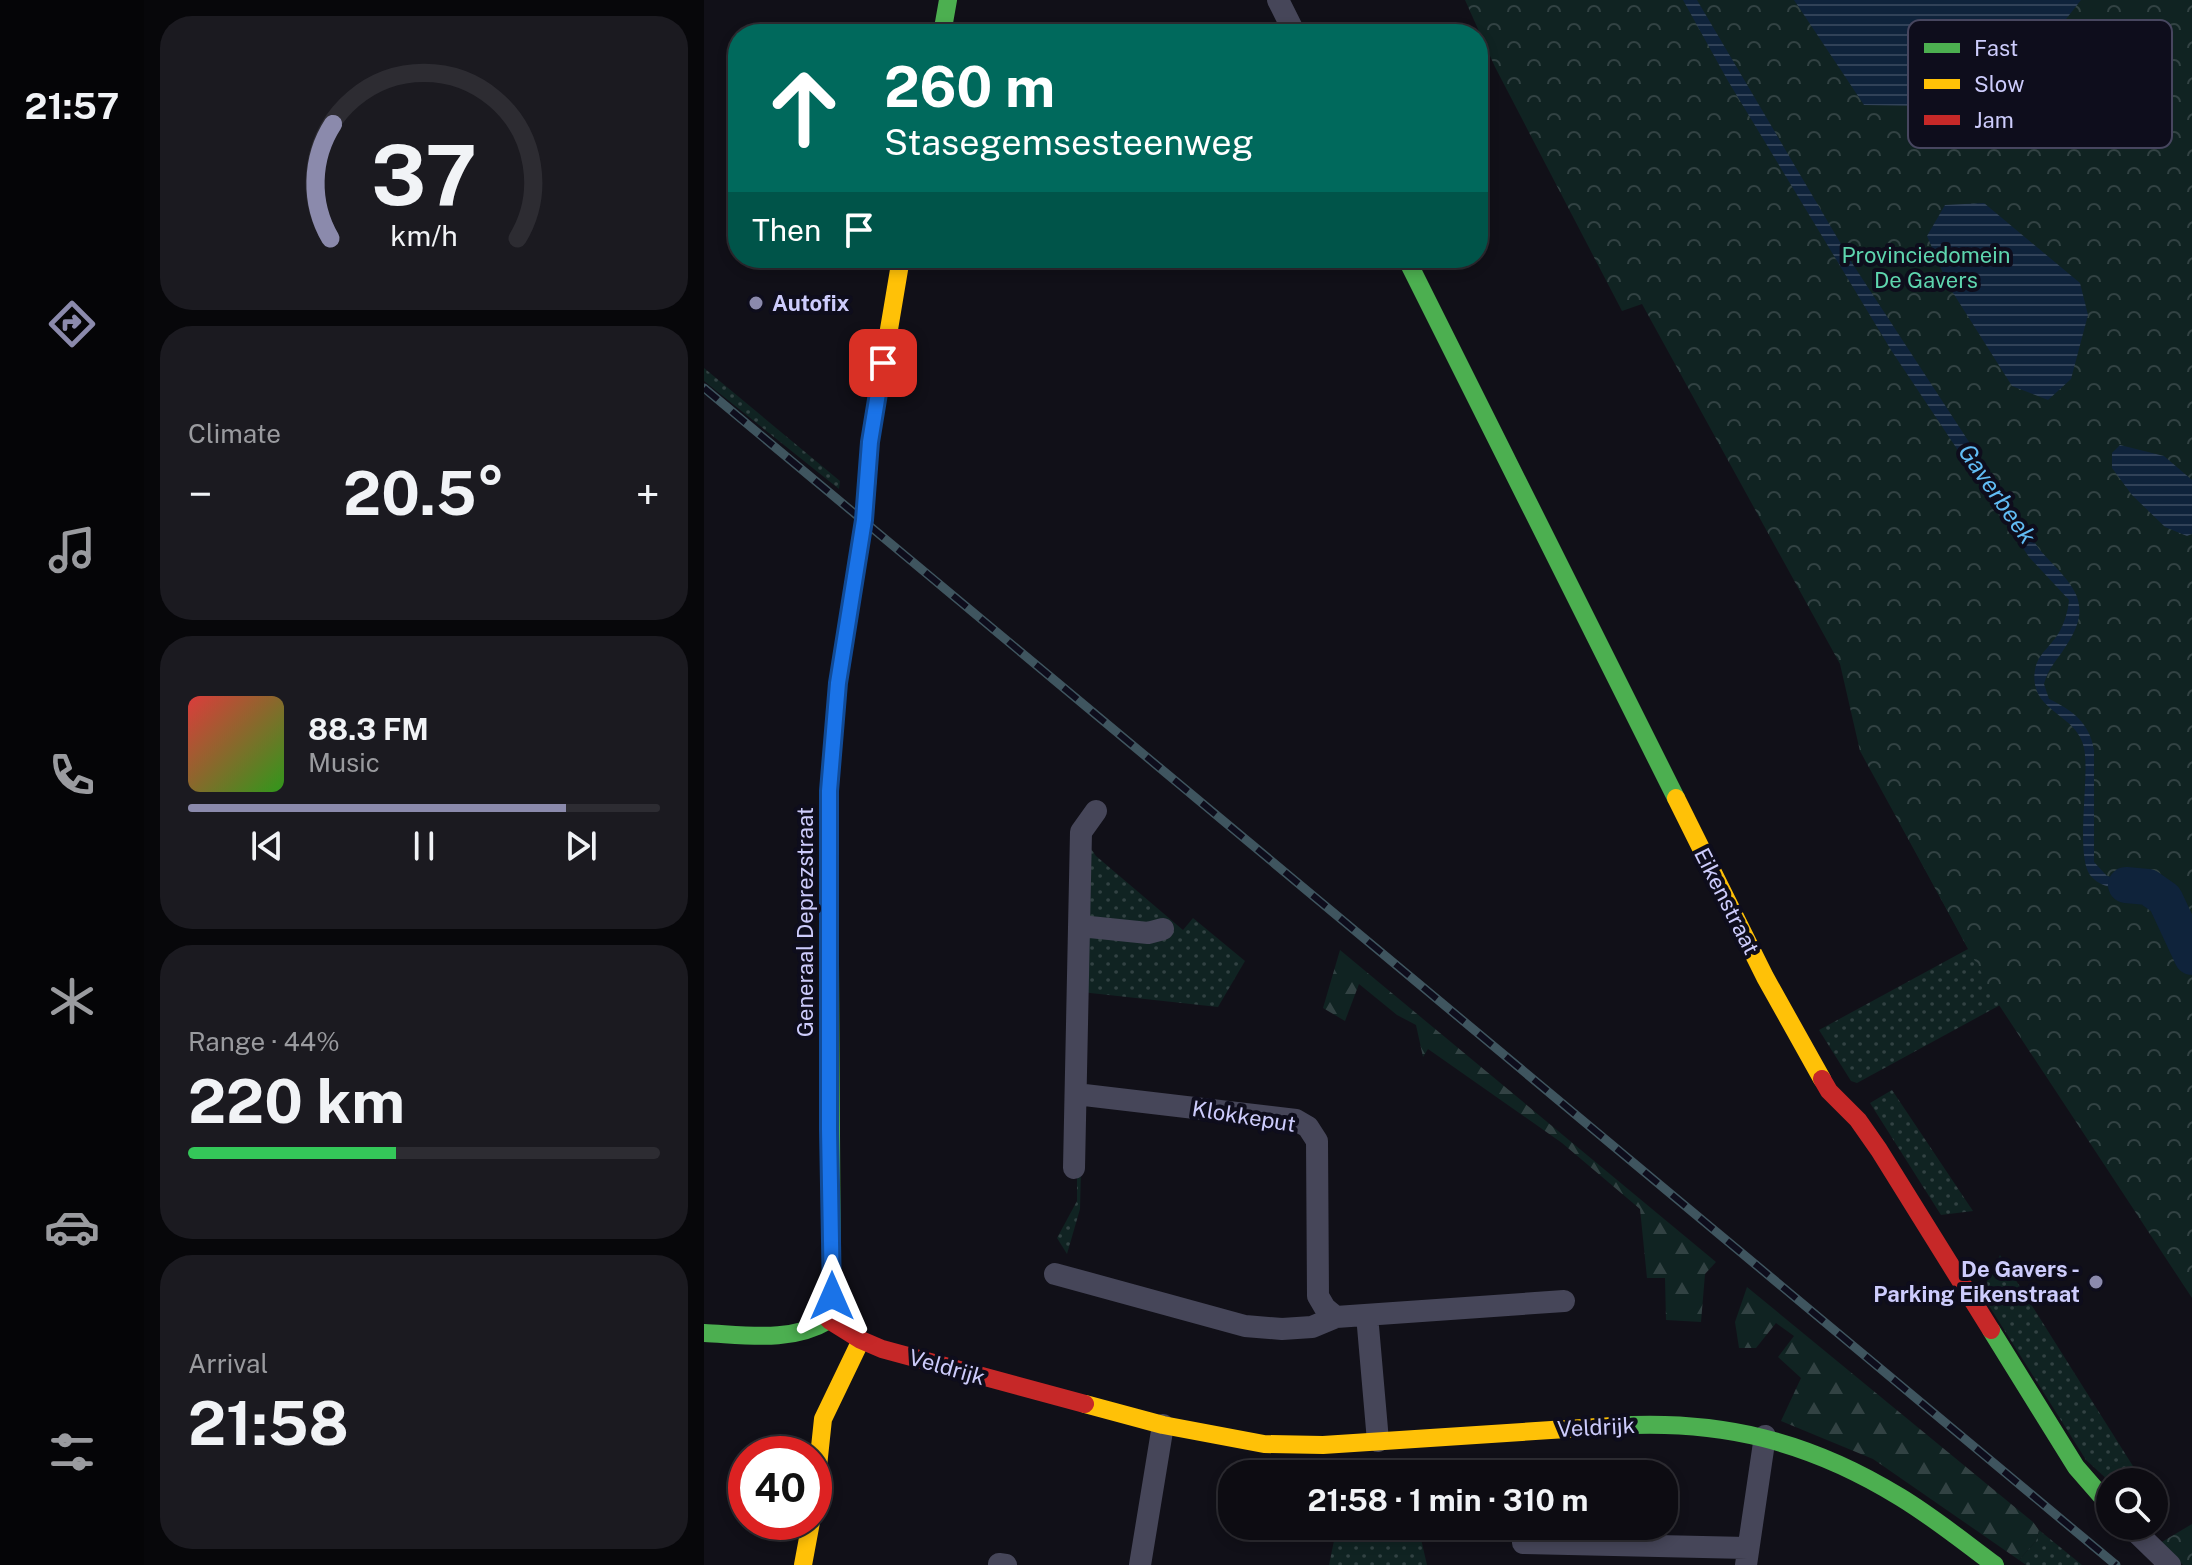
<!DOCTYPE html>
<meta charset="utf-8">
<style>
body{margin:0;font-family:"Public Sans",sans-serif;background:#1b1a20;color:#f1f3f6;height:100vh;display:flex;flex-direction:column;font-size:30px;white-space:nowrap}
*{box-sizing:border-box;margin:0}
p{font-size:26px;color:#9a9b9f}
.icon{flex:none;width:44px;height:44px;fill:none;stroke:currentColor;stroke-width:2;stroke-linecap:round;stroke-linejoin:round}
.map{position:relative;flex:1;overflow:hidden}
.side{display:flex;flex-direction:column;gap:16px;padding:16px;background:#07070a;width:560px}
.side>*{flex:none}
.guide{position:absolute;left:24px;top:24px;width:760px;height:244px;border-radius:32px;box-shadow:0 4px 12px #0003,0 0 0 2px #2d2c32;background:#00695c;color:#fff;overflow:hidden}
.controls{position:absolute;left:1392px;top:1468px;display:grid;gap:16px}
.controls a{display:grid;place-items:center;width:72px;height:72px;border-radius:50%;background:#0d0c12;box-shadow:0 4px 12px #0003,0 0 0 2px #2d2c32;font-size:40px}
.speed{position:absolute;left:24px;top:1436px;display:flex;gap:16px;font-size:40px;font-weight:700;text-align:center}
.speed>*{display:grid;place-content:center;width:104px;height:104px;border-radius:50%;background:#0d0c12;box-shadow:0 4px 12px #0003,0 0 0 2px #2d2c32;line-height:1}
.speed .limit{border:12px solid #d22;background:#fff;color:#111}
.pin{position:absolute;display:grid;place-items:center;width:68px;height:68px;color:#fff;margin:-34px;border-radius:16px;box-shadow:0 4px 12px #0006}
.me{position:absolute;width:88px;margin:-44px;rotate:0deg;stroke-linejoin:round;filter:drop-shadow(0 0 6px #0008)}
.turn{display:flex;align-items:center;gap:28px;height:168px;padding:0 24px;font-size:36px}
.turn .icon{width:104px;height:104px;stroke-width:2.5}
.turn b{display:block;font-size:56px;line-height:68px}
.then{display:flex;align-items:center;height:76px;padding:0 24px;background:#0003;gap:16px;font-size:30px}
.big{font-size:60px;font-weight:700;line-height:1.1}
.side .tile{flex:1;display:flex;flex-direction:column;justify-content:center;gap:12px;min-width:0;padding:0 28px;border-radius:32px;background:#1b1a20}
.side .dial{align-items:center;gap:0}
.dial svg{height:208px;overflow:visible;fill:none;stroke:#2d2c32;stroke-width:7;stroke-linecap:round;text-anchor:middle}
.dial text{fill:#f1f3f6;stroke:none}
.song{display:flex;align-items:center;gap:24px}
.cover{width:96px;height:96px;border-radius:12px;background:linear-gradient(135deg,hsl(0 70% 55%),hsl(110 70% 35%))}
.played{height:8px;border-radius:4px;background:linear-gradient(90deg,#8b8aac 80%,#2d2c32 80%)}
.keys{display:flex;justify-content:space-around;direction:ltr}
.heat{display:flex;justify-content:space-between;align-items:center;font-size:44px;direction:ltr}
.charge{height:12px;border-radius:6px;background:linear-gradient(90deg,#34c759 44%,#2d2c32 0)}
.trip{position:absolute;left:514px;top:1460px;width:460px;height:80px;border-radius:32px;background:#0d0c12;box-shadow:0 4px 12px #0003,0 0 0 2px #2d2c32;font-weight:700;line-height:80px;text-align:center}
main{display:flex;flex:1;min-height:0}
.menu{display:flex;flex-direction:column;width:144px;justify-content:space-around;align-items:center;background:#050507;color:#9a9b9f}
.menu .icon{width:56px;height:56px}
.menu .selected{color:#8b8aac}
.menu b{font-size:36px;color:#f1f3f6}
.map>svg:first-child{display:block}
.grass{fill:url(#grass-dots)}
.forest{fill:url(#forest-firs)}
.park{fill:url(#park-crowns)}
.water{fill:url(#water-rules)}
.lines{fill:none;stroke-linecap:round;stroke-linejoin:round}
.river{stroke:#0f233b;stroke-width:36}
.street{stroke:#464659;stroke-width:22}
.fast{stroke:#4caf50;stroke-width:18}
.slow{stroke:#ffc107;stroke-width:18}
.jam{stroke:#c62828;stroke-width:18}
.rail-casing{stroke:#3f555f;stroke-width:9}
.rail{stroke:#0e0d1c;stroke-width:6;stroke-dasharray:18;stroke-linecap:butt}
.route-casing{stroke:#114b97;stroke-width:20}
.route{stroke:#1a73e8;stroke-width:14}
.poi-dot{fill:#8b8aac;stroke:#0e0d1c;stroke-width:3}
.labels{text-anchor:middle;stroke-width:8;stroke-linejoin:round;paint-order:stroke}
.park-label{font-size:22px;fill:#5ed5ae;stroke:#0e0d1c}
.poi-label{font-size:22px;font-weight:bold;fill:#cdccfc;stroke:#0e0d1c;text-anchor:start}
.street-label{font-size:22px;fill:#cdccfc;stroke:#0e0d1c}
.water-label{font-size:24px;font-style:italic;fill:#61bcf4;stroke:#0e0d1c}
.key{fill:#0e0d1c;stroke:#47465f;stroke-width:2}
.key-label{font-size:22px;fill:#cdccfc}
</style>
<main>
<nav class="menu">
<b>21:57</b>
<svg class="icon selected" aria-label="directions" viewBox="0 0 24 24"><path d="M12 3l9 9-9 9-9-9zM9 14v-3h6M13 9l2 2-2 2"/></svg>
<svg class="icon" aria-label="music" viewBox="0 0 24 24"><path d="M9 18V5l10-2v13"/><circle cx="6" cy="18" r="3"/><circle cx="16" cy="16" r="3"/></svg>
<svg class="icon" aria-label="phone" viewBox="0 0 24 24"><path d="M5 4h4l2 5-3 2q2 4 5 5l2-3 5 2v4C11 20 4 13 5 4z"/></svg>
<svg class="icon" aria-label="climate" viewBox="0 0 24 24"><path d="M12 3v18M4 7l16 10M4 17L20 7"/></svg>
<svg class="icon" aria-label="car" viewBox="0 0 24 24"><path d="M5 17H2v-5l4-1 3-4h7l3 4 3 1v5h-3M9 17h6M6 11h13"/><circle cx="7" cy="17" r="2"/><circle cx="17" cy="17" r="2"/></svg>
<svg class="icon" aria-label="filters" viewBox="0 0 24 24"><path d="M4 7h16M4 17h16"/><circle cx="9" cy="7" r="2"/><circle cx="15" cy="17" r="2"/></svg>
</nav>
<section class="side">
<div class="tile dial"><svg viewBox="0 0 100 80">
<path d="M14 69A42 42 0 1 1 86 69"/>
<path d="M14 69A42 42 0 0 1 15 25" stroke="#8b8aac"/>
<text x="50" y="56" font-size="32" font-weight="700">37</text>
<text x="50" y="72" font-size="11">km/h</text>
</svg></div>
<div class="tile"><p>Climate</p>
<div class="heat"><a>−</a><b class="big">20.5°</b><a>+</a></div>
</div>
<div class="tile">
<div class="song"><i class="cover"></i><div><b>88.3 FM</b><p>Music</p></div></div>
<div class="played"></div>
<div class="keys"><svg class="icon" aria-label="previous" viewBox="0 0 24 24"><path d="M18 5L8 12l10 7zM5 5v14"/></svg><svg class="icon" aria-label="pause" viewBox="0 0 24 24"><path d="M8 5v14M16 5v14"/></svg><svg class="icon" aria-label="next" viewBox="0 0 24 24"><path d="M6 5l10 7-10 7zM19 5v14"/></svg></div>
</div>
<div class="tile"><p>Range · 44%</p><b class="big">220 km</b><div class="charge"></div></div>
<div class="tile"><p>Arrival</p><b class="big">21:58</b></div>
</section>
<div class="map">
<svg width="1488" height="1565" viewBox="0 0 1488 1565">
<defs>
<pattern id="grass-dots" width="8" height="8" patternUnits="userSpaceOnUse" patternTransform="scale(2)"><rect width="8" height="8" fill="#102322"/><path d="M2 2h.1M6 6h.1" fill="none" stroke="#324243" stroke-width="1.8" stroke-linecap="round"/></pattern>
<pattern id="forest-firs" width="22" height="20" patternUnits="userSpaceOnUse" patternTransform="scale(2)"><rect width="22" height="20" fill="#102322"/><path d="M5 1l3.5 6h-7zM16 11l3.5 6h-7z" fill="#324243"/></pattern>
<pattern id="park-crowns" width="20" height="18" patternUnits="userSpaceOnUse" patternTransform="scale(2)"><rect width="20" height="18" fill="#102322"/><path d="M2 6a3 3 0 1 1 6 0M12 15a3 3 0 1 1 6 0" fill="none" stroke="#324243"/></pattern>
<pattern id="water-rules" width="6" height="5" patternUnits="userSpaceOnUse" patternTransform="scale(2)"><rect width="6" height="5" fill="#0f233b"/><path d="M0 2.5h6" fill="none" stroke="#314258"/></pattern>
</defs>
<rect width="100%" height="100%" fill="#111018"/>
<path class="grass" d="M0,368l136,113 -1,8 -135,-108z
M1182,797l127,201 -156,85 -6,-2 -32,-51 149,-81z
M385,846l7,10 87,74 10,-12 52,43 -27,46 -146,-16z
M1188,1090l81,121 -32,4 -71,-112z
M373,1169h4l-1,40 -13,45 -10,-16 20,-37z
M1296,1255l143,227h-33l-24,-22 -105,-167z
M698,1462l3,12h-58l1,-8z
M633,1526h81l9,39h-98z
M1335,1530l43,35h-56l-7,-5 17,-19z"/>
<path class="forest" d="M636,950l376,312 -11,12 -4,48 -35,-2 -1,-42h-18l-7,-69 -78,-66 -134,-94 -5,8 -7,-32 -19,-10 -38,-31 -14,37 -22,-13z
M1043,1287l286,235 6,8 -3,11 -17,19 -146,-101 -92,-38 20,-43 -23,-21 16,-21 -18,-13 -20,25h-17l-4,-26z"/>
<path class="park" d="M761,0h727v1298l-193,-293 -139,-254 -20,-87 -198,-360 -20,7 -127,-244z
M1488,1524v41h-9l-23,-22z"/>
<path class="water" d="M979,0h14l157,266 185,283c30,34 58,51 27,97 -8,13 -18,22 -22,38l5,15c23,11 41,24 45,51v112l13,14c26,6 49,1 67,24l-14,7c-19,-24 -54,-11 -70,-32 -15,-21 0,-100 -6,-127 -7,-35 -56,-36 -49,-78 2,-15 15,-23 23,-36 6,-9 10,-23 11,-34l-40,-43 -138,-207 -163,-269z
M1090,0h287l-84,107 -133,-2z
M1280,203l96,80 8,32 -17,64 -23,21 -36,-14 -64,-101 -21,-49 18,-31z
M1416,445l44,11 28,24v54l-5,2 -22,-9 -33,-32 -20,-27v-15z
M1476,919l12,29v21l-22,-43z"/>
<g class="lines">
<path class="river" d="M1422,885l22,2 17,12 27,58"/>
<path class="street" d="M574,0l17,34
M376,926l68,7 15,-4
M372,1094l220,26 12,7 9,14 1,155 7,12 11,9
M370,1168l7,-336 15,-21
M351,1274l190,52 37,3 30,-2 24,-10 228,-16
M663,1315l11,126
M1426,1526l40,39
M819,1543l224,5
M295,1564l7,1
M436,1565l23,-140
M1042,1565l19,-129"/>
<path class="fast" d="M238,34l6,-34
M702,258l270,540
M125,1320l3,-15 -3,-514 9,-108 26,-163 3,-35
M1287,1330l85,137 34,39
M0,1333c42,2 87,10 125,-13
M909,1426c107,-7 196,15 287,71 33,20 64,45 95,68"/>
<path class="slow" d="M163,485l3,-43 31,-184
M972,798l89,179 57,102
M381,1404l78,21 101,19 59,1 290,-19
M110,1504l9,-85 38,-79
M99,1565l8,-43"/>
<path class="jam" d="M1118,1079l7,12 29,29 21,30 112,180
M125,1320l32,20 21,9 203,55"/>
<g class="rail-casing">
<path id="rail" d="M0,388l1412,1177"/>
</g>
<use href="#rail" class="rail"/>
</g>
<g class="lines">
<g class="route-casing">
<path id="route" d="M128,1296l-3,-167v-338l9,-108 26,-163 6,-78 13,-79"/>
</g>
<use href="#route" class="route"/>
</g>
<g class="poi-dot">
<circle cx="52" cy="303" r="8"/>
<circle cx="1392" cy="1282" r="8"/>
</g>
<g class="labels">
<g class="park-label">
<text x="1222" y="263">Provinciedomein<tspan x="1222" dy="25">De Gavers</tspan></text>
</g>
<g class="poi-label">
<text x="68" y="311">Autofix</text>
<text x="1376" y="1277" text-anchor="end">De Gavers -<tspan x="1376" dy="25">Parking Eikenstraat</tspan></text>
</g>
<g class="street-label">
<text transform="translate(1023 901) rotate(63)" y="8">Eikenstraat</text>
<text transform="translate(101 922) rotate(-90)" y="8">Generaal Deprezstraat</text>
<text transform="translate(540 1116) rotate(9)" y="8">Klokkeput</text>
<text transform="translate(243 1367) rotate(16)" y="8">Veldrijk</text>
<text transform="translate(892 1427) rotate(-3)" y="8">Veldrijk</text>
</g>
<g class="water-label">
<text transform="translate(1293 494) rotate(55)" y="8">Gaverbeek</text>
</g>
</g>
<rect x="1204" y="20" width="264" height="128" rx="12" class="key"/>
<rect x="1220" y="43" width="36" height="10" fill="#4caf50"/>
<rect x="1220" y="79" width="36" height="10" fill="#ffc107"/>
<rect x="1220" y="115" width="36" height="10" fill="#c62828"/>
<g class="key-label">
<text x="1270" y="56">Fast</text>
<text x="1270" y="92">Slow</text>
<text x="1270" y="128">Jam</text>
</g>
</svg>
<div class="controls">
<a><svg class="icon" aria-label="search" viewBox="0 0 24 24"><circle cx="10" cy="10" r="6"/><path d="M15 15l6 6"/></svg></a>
</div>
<div class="speed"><div class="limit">40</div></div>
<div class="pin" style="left:179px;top:363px;background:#d93025"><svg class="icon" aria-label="arrive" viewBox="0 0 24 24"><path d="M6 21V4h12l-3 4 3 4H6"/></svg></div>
<svg class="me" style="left:128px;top:1296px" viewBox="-20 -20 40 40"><path d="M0-17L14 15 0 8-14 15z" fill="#1a73e8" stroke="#fff" stroke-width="4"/></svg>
<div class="trip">21:58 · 1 min · 310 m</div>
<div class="guide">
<div class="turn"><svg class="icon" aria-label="ahead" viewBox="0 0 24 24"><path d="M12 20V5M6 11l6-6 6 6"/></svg><div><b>260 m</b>Stasegemsesteenweg</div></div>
<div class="then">Then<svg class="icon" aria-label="arrive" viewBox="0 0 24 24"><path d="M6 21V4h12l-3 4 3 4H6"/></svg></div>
</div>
</div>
</main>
